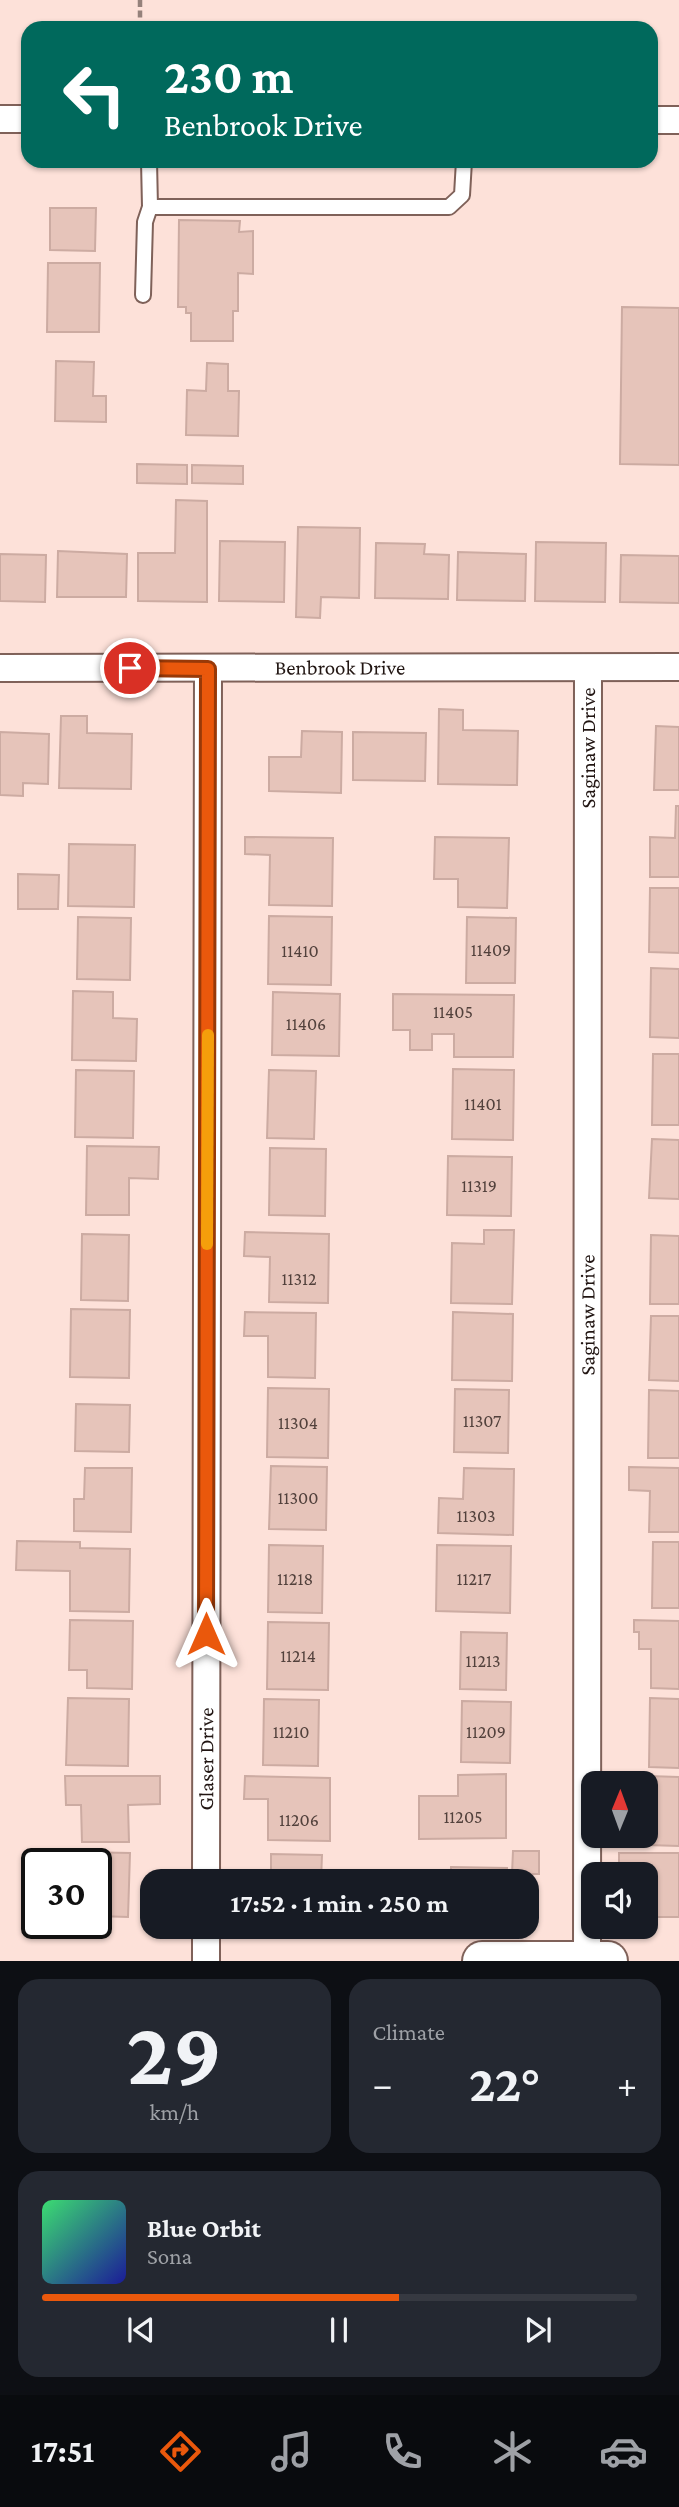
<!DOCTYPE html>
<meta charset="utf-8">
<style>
body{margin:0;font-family:"Crimson Pro",serif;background:#242831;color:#f1f3f6;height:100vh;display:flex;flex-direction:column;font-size:26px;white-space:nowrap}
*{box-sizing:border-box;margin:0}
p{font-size:23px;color:#9ea1a6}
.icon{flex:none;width:38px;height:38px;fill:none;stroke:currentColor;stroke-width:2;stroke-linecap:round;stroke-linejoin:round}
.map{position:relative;height:1961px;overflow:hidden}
.drawer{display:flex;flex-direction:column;gap:18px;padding:18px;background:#0d0f14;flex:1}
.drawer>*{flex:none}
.hud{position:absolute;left:21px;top:21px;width:637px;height:147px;border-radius:21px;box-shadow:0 2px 5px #0004;background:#00695c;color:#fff;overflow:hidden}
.needle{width:46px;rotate:1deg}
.buttons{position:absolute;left:581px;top:1771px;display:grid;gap:14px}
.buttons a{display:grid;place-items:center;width:77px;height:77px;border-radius:14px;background:#171b24;box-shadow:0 2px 5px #0004;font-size:35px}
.speed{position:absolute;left:21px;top:1848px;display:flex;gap:14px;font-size:35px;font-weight:700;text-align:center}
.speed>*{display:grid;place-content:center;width:91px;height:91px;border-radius:50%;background:#171b24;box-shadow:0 2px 5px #0004;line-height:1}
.speed .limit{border:4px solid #111;border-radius:10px;background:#fff;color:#111}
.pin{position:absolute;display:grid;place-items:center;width:60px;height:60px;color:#fff;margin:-30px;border:4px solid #fff;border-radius:50%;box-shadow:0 2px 7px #0007}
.me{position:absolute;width:77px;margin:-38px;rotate:0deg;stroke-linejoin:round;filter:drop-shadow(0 0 5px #0008)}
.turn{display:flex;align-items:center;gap:24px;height:147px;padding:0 28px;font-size:32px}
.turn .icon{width:91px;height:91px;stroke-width:2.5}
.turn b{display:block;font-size:49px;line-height:60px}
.big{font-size:52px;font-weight:700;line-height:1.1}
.drawer .card{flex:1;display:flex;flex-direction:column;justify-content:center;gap:10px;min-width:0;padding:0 24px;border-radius:21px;background:#242831}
.drawer .dial{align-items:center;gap:0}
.dial b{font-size:91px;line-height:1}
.song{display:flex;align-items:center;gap:21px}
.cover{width:84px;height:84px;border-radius:10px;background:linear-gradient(135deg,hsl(140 70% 55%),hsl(240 70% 35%))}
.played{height:7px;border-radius:4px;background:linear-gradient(90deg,#ea580c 60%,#363941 60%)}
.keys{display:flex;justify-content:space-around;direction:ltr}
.heat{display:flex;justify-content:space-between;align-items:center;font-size:38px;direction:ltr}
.drawer .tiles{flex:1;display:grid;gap:18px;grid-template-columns:1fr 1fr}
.card:last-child{grid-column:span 2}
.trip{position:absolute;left:140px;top:1869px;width:399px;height:70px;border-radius:21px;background:#171b24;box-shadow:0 2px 5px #0004;font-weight:700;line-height:70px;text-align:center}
.tabs{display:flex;height:112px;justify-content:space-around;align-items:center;background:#090b0e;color:#9ea1a6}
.tabs .icon{width:49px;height:49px}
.tabs .current{color:#ea580c}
.tabs b{font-size:32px;color:#f1f3f6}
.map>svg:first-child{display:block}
.building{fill:#e6c4ba;stroke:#ccaba2;stroke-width:2}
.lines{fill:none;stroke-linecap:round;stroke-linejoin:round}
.lane-casing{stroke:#7f6159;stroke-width:18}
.street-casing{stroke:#7f6159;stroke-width:30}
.secondary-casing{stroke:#7f6159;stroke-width:42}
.path{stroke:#95817b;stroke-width:4.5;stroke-dasharray:7 3.5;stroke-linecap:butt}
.lane{stroke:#fff;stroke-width:14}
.street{stroke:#fff;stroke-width:26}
.secondary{stroke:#fff;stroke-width:38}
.route-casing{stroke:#983908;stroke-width:18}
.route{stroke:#ea580c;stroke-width:12}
.slow{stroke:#f59e0b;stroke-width:12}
.labels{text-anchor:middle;stroke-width:6;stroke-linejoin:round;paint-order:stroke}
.number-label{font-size:18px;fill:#52413c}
.street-label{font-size:21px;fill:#211512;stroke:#fff}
</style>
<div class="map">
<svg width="679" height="1961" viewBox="0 0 679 1961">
<rect width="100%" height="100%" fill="#fde1d9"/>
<path class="building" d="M50,208h46l-1,43 -45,-1z
M179,220l61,1 -1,11 14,-1v43l-15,-1v38h-5v30h-42v-28h-5v-6h-8z
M48,263h52l-1,69h-52z
M622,307l57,1v157l-59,-1z
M56,361l38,1 -1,34h13v26l-51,-1z
M207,363l21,1v27h11l-1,45 -52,-1 1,-45 19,1z
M137,464l50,1v19l-50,-1z
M192,465l51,1v18l-51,-1z
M176,500l31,1v101l-69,-1v-48h37z
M298,527l62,1 -1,70 -38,-1 -1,21 -24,-1z
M220,541l65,1 -1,60 -65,-1z
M536,542l70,1 -1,59 -70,-1z
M376,543l49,1 -1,10 25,1 -1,44 -73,-1z
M58,551l69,3 -1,43h-69z
M458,552l68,2 -1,47 -68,-1z
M0,554l46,1 -1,47 -45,-1z
M621,555l58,1v47l-59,-1z
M439,709l24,1v20l55,1 -1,54 -79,-1z
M61,716h26v17l45,1 -1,55 -72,-1z
M656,726l23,1v63h-25z
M302,731l40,1 -1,61 -72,-2v-34h32z
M0,732l49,2 -1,50 -25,-1v13l-23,-1z
M353,732l73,1 -1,48 -72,-1z
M676,806h3v71h-29v-40l25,1z
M245,837l88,1 -1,68 -63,-1 1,-50 -25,-1z
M435,837l74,1 -2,70 -49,-1v-28h-24z
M69,844l66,1 -1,62 -66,-1z
M18,874l41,1 -1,34h-40z
M650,888h29v65l-30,-1z
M269,916l63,1 -1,68 -63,-1z
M78,917l53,1 -1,62 -53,-1z
M467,917l49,1 -1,65h-49z
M651,968l28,1v69l-29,-1z
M73,991l40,1v26l24,1 -1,42 -64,-1z
M273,992l67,2 -1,62 -67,-1z
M393,994l121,1 -1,62h-59v-23h-22v16h-22v-20h-17z
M653,1054h26v71h-27z
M453,1069l61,1 -1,70 -61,-1z
M76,1070l58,1 -1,67 -58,-1z
M269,1070l47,1 -2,68 -47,-1z
M652,1139l27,1v59l-30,-1z
M87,1146l72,1 -1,32 -29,-1v37h-43z
M270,1148l56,1 -1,67 -56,-1z
M448,1156l64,1 -1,59 -64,-1z
M484,1230h30l-2,74 -61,-1 1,-60 32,1z
M245,1232l84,2 -1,69 -59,-1 1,-45 -26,-1z
M82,1234l47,1 -1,66 -47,-1z
M651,1235l28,1v68h-29z
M71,1309l59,1 -1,68 -59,-1z
M245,1312l71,1 -1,65 -47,-1v-41h-24z
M453,1312l60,2 -1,67 -60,-1z
M651,1316h28v65l-30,-1z
M268,1388l61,1 -1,69 -61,-1z
M455,1389l54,1 -1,63 -54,-1z
M649,1390l30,1v67h-31z
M76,1404l54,1 -1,47 -54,-1z
M271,1466l56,1 -1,63 -57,-1z
M629,1467l50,1v64h-30l1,-41 -21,-1z
M85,1468h47l-1,64 -57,-1v-32h10z
M464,1468l50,1 -1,66 -75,-2 1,-35 24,1z
M17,1541l63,1v6l50,1 -1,63 -59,-1v-40l-54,-1z
M653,1542h26v66h-27z
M269,1545l54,1 -1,67 -54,-1z
M437,1545l74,1 -1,67 -74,-2z
M70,1620l63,1 -1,68 -45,-1v-18h-18z
M634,1620l45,1v68l-28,-1v-39h-12v-17h-5z
M268,1622l61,1 -1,67 -61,-1z
M461,1632l46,1 -1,57 -46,-1z
M68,1698l61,1 -1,67 -62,-1z
M650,1698l29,1v69l-30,-1z
M264,1699l55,1 -1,66 -55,-1z
M462,1701l49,1 -1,61 -49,-1z
M506,1774v64l-87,1v-43h39v-21z
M65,1776h95v28l-32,1 1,37h-47l-1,-37h-15z
M245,1776l85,2v63l-62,-1v-41h-24z
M648,1776l31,1v69l-32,-1z
M513,1851h26v23h-27z
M78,1852l52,1 -2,64 -32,-1v-52h-18z
M619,1853h60v64h-28v-29h-5v-14h-27z
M271,1854l51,1 -1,26h-50z
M451,1867l56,1v13h-56z"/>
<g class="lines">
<g class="lane-casing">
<path id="lane" d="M149,161l1,46h299l13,-12 2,-34
M143,295l2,-73 5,-15"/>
</g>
<g class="street-casing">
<g id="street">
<path d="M0,119h28"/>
<path d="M651,120h28"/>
<path id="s1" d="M0,668l679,-1"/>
<path id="s2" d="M206,1881l2,-1212"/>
<path d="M206,1927v34"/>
<path id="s3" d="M587,1961l1,-1291"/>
</g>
</g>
<g class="secondary-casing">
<path id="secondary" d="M482,1961h126"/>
</g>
<path class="path" d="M140,0v28"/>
<use href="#lane" class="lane"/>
<use href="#street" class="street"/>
<use href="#secondary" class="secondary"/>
</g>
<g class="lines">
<g class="route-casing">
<path id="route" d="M130,668l78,1 -2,965"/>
</g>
<use href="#route" class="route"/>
<path class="slow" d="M207,1244l1,-209"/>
</g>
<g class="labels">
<g class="number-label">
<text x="491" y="956">11409</text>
<text x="300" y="957">11410</text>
<text x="453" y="1018">11405</text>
<text x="306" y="1030">11406</text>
<text x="483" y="1110">11401</text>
<text x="479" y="1192">11319</text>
<text x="299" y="1285">11312</text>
<text x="482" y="1427">11307</text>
<text x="298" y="1429">11304</text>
<text x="298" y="1504">11300</text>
<text x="476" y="1522">11303</text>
<text x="295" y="1585">11218</text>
<text x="474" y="1585">11217</text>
<text x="298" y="1662">11214</text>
<text x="483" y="1667">11213</text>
<text x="291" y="1738">11210</text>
<text x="486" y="1738">11209</text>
<text x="463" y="1823">11205</text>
<text x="299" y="1826">11206</text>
</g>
<g class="street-label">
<text dy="7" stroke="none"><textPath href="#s1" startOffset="340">Benbrook Drive</textPath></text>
<text dy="7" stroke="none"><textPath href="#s3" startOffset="1213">Saginaw Drive</textPath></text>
<text dy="7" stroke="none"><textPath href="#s3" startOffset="646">Saginaw Drive</textPath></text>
<text dy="7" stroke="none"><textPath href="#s2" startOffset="122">Glaser Drive</textPath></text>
</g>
</g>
</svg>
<div class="buttons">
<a><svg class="needle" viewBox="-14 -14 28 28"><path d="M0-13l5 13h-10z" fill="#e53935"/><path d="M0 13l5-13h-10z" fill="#9ea1a6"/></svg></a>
<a><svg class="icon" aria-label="sound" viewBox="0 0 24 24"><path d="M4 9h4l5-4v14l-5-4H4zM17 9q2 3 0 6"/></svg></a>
</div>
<div class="speed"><div class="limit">30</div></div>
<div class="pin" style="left:130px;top:668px;background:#d93025"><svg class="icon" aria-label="arrive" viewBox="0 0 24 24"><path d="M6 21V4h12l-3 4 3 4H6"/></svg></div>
<svg class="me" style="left:206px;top:1634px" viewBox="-20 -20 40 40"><path d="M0-17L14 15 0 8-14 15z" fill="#ea580c" stroke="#fff" stroke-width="4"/></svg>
<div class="trip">17:52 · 1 min · 250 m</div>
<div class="hud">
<div class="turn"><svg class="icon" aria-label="left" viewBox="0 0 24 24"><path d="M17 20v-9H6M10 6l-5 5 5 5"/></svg><div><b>230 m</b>Benbrook Drive</div></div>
</div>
</div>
<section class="drawer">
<div class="tiles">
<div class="card dial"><b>29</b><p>km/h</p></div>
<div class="card"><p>Climate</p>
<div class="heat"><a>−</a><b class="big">22°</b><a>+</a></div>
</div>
<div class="card">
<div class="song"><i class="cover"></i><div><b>Blue Orbit</b><p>Sona</p></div></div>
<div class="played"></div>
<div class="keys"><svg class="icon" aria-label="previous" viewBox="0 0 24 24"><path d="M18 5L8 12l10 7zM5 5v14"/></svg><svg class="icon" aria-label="pause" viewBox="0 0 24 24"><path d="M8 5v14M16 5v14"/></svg><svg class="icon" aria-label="next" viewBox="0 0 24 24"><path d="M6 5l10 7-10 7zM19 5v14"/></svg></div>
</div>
</div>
</section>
<nav class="tabs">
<b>17:51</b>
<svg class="icon current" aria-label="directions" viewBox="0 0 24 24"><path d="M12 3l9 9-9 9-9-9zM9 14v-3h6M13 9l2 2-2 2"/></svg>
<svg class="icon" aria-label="music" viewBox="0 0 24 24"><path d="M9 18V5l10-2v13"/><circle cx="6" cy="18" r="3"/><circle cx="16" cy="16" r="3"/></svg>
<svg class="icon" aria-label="phone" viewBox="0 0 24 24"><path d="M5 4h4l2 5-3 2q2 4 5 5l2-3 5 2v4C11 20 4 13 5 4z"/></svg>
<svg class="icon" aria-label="climate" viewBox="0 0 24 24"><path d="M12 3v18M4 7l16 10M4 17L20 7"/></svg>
<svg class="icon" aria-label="car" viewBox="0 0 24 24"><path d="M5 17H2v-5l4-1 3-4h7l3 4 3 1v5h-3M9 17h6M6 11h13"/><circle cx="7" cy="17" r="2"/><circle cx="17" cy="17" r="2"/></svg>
</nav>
